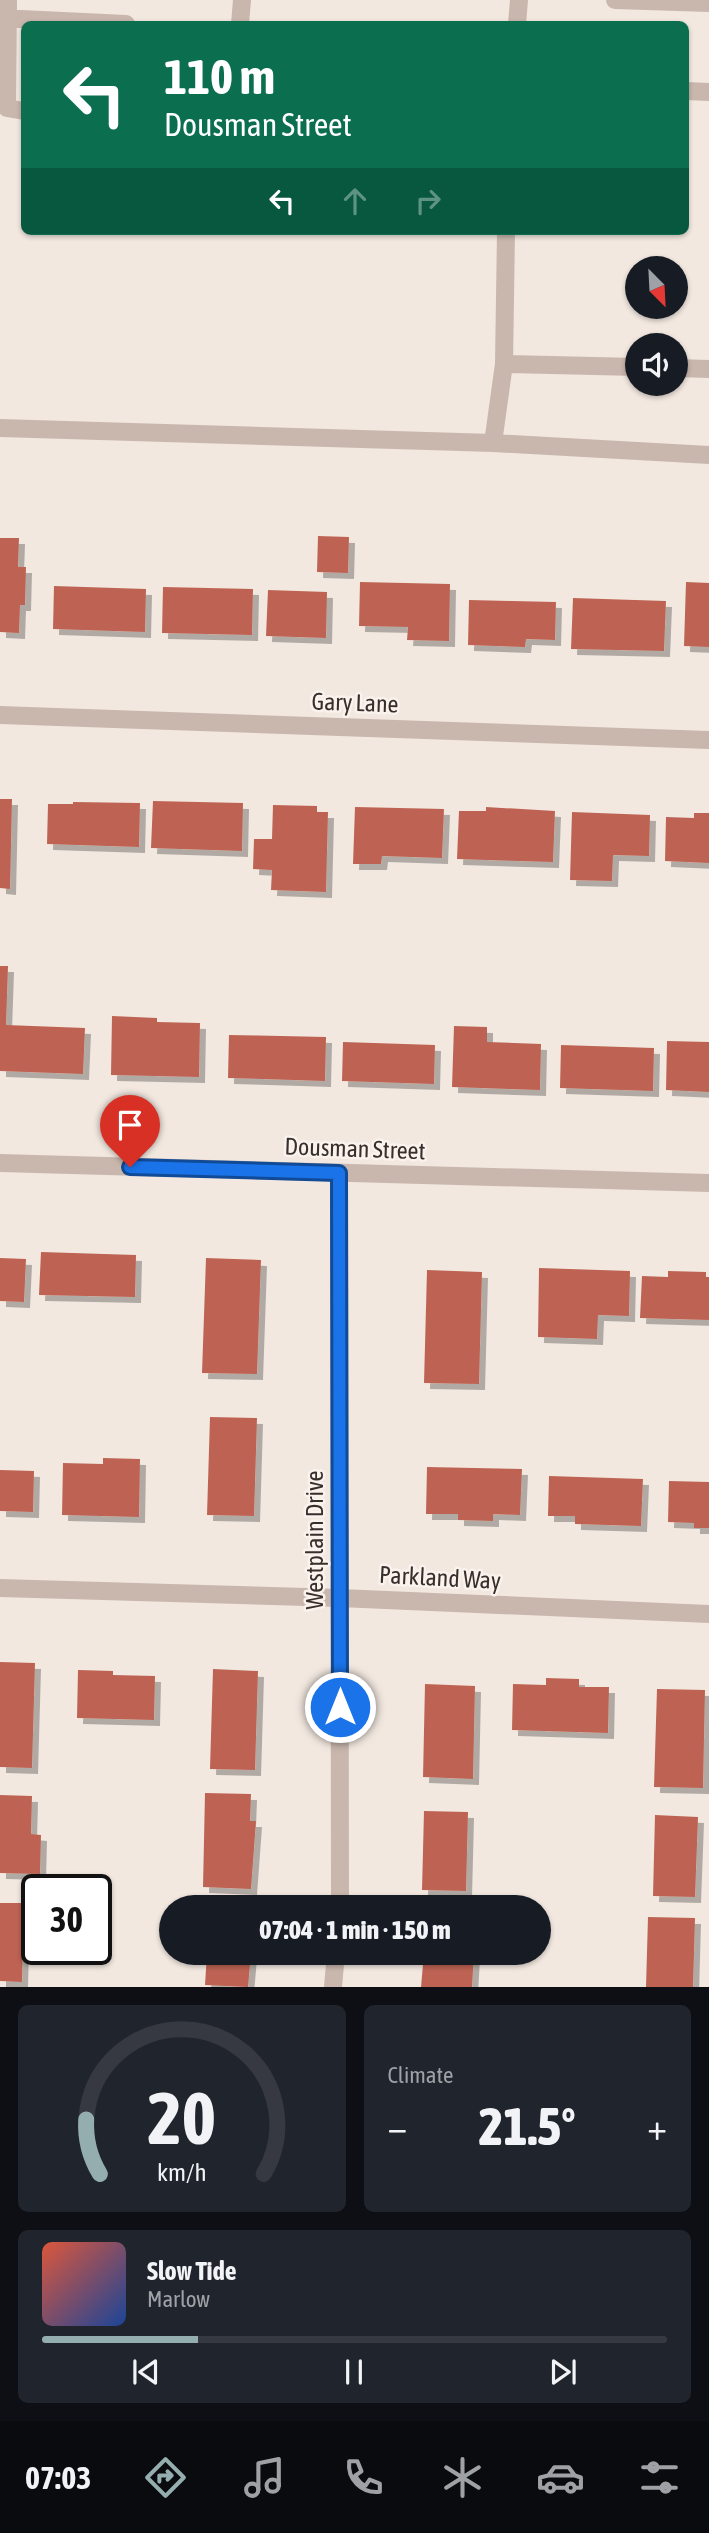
<!DOCTYPE html>
<meta charset="utf-8">
<style>
body{margin:0;font-family:"Asap Condensed",sans-serif;background:#20242c;color:#f1f3f6;height:100vh;display:flex;flex-direction:column;font-size:26px;white-space:nowrap}
*{box-sizing:border-box;margin:0}
p{font-size:23px;color:#9ea1a6}
.icon{flex:none;width:38px;height:38px;fill:none;stroke:currentColor;stroke-width:2;stroke-linecap:round;stroke-linejoin:round}
.map{position:relative;height:1987px;overflow:hidden}
.side{display:flex;flex-direction:column;gap:18px;padding:18px;background:#0d0f14;flex:1}
.side>*{flex:none}
.top-card{position:absolute;left:21px;top:21px;width:668px;height:214px;border-radius:10px;box-shadow:0 2px 5px #0004;background:#0b6e4f;color:#fff;overflow:hidden}
.needle{width:46px;rotate:156deg}
.controls{position:absolute;left:625px;top:256px;display:grid;gap:14px}
.controls a{display:grid;place-items:center;width:63px;height:63px;border-radius:50%;background:#171b24;box-shadow:0 2px 5px #0004;font-size:35px}
.speed{position:absolute;left:21px;top:1874px;display:flex;gap:14px;font-size:35px;font-weight:700;text-align:center}
.speed>*{display:grid;place-content:center;width:91px;height:91px;border-radius:50%;background:#171b24;box-shadow:0 2px 5px #0004;line-height:1}
.speed .limit{border:4px solid #111;border-radius:10px;background:#fff;color:#111}
.pin{position:absolute;display:grid;place-items:center;width:60px;height:60px;color:#fff;margin:-72px -30px;border-radius:50% 50% 50% 0;rotate:-45deg;box-shadow:0 0 7px #0007}
.pin .icon{rotate:45deg}
.me{position:absolute;width:77px;margin:-38px;rotate:0deg;stroke-linejoin:round;filter:drop-shadow(0 0 5px #0008)}
.turn{display:flex;align-items:center;gap:24px;height:147px;padding:0 28px;font-size:32px}
.turn .icon{width:91px;height:91px;stroke-width:2.5}
.turn b{display:block;font-size:49px;line-height:60px}
.lanes{display:flex;align-items:center;height:66px;padding:0 28px;background:#0003;justify-content:center;gap:35px;direction:ltr}
.lanes .off{opacity:.35}
.big{font-size:52px;font-weight:800;line-height:1.1}
.side .widget{flex:1;display:flex;flex-direction:column;justify-content:center;gap:10px;min-width:0;padding:0 24px;border-radius:10px;background:#20242c}
.side .dial{align-items:center;gap:0}
.dial svg{height:182px;overflow:visible;fill:none;stroke:#363941;stroke-width:7;stroke-linecap:round;text-anchor:middle}
.dial text{fill:#f1f3f6;stroke:none}
.song{display:flex;align-items:center;gap:21px}
.cover{width:84px;height:84px;border-radius:10px;background:linear-gradient(135deg,hsl(10 70% 55%),hsl(220 70% 35%))}
.played{height:7px;border-radius:4px;background:linear-gradient(90deg,#94adae 25%,#363941 25%)}
.keys{display:flex;justify-content:space-around;direction:ltr}
.heat{display:flex;justify-content:space-between;align-items:center;font-size:38px;direction:ltr}
.side .tiles{flex:1;display:grid;gap:18px;grid-template-columns:1fr 1fr}
.widget:last-child{grid-column:span 2}
.trip{position:absolute;left:159px;top:1895px;width:392px;height:70px;border-radius:35px;background:#171b24;box-shadow:0 2px 5px #0004;font-weight:800;line-height:70px;text-align:center}
.dock{display:flex;height:112px;justify-content:space-around;align-items:center;background:#090b0e;color:#9ea1a6}
.dock .icon{width:49px;height:49px}
.dock .active{color:#94adae}
.dock b{font-size:32px;color:#f1f3f6}
.map>svg:first-child{display:block}
.building{fill:#be6452;filter:url(#shadow)}
.lines{fill:none;stroke-linecap:round;stroke-linejoin:round}
.minor{stroke:#c9b7ad;stroke-width:18}
.route-casing{stroke:#114b97;stroke-width:18}
.route{stroke:#1a73e8;stroke-width:12}
.labels{text-anchor:middle;stroke-width:5;stroke-linejoin:round;paint-order:stroke}
.street-label{font-size:24px;fill:#382e2b;stroke:#f9f2ed}
</style>
<div class="map">
<svg width="709" height="1987" viewBox="0 0 709 1987">
<defs>
<filter id="shadow"><feDropShadow dx="6" dy="6" stdDeviation="0" flood-color="#0004"/></filter>
</defs>
<rect width="100%" height="100%" fill="#f2e8e0"/>
<path class="building" d="M318,536l31,1 -1,36 -31,-1z
M0,538h19l-1,29h8l-1,38h-5l-1,28 -19,-1z
M360,582l90,2 -1,57 -42,-1 1,-13 -49,-1z
M686,582l23,1v64l-25,-1z
M54,586l92,3 -1,43 -92,-3z
M163,587l90,2 -1,46 -90,-2z
M268,590l59,2 -1,46 -60,-2z
M573,598l93,3 -2,50 -93,-2z
M469,600l87,2 -1,38 -29,-1 -1,8 -57,-2z
M0,799h12l-2,90 -10,-1z
M153,801l90,2 -1,48 -91,-3z
M73,802l67,1 -1,44 -92,-3 1,-40h25z
M273,805l44,1v6h11l-2,80 -55,-2 1,-20 -19,-1 1,-30h18z
M355,807l89,2 -2,49 -60,-2 -1,8h-28z
M486,807l69,4 -2,51 -96,-3 2,-48h27z
M572,812l78,3 -1,41 -36,-1 -1,26 -42,-1z
M694,813h15v50l-44,-2 1,-44 28,1z
M0,966h8l-2,59 79,3 -2,46 -83,-3z
M112,1016l45,2v4l43,1 -1,54 -88,-2z
M454,1026l33,1v15l54,2 -1,46 -88,-3z
M229,1035l97,2 -1,44 -97,-3z
M667,1041l42,1v50l-43,-2z
M343,1042l92,3 -1,39 -92,-3z
M561,1045l93,3 -1,43 -93,-3z
M41,1252l95,3 -1,42 -96,-2z
M0,1258l26,1 -2,43 -24,-1z
M206,1258l55,2 -4,114 -55,-1z
M539,1268l91,3 -1,45 -31,-1 -1,24 -59,-2z
M427,1270l55,2 -3,112 -55,-1z
M668,1271l38,1v5h3v43l-69,-2 2,-42 26,1z
M210,1417l47,1 -3,98 -47,-1z
M103,1458l37,1 -1,58 -77,-2 1,-52 40,1z
M427,1467l95,2 -2,46 -27,-1v7l-35,-1v-6h-32z
M0,1470l34,1 -1,41 -33,-1z
M549,1476l94,3 -2,47 -66,-2v-8h-27z
M669,1481l40,1v46h-15v-5l-26,-1z
M0,1662l35,1 -3,105 -32,-1z
M213,1669l45,2 -3,99 -45,-1z
M78,1670l35,1v4l42,1 -1,44 -77,-2z
M546,1678l33,1v8h30l-1,46 -96,-3 1,-46 33,1z
M425,1684l50,2 -2,93 -50,-2z
M657,1689l48,1 -2,98 -49,-1z
M205,1793l46,1 -1,27h6l-5,68 -48,-2z
M0,1795l32,1 -1,38 10,1 -1,39 -40,-1z
M424,1811l44,1 -2,79 -44,-1z
M655,1815l43,2 -3,80 -42,-1z
M212,1899l44,4 -1,5h-44z
M0,1903h24l-2,79 -22,-1z
M648,1917l47,1 -2,69h-47z
M207,1953h44l-3,34 -43,-2z
M424,1953h50l-2,34h-51z"/>
<g class="lines">
<path class="minor" d="M8,0l-1,108 17,3
M615,0l94,3
M0,18l126,6
M240,24l2,-24
M517,24l2,-24
M686,91l23,1
M506,231l-2,133 -11,79 216,12
M504,364l133,3
M676,368l33,1
M0,428l493,15
M0,715l709,25
M0,1163l709,20
M339,1173l1,735
M0,1588l340,10 369,16
M333,1987l3,-34"/>
</g>
<g class="lines">
<g class="route-casing">
<path id="route" d="M130,1167l209,6 1,534"/>
</g>
<use href="#route" class="route"/>
</g>
<g class="labels">
<g class="street-label">
<text transform="translate(355 703) rotate(2)" y="8">Gary Lane</text>
<text transform="translate(355 1149) rotate(2)" y="8">Dousman Street</text>
<text transform="translate(315 1540) rotate(-90)" y="8">Westplain Drive</text>
<text transform="translate(440 1578) rotate(3)" y="8">Parkland Way</text>
</g>
</g>
</svg>
<div class="controls">
<a><svg class="needle" viewBox="-14 -14 28 28"><path d="M0-13l5 13h-10z" fill="#e53935"/><path d="M0 13l5-13h-10z" fill="#9ea1a6"/></svg></a>
<a><svg class="icon" aria-label="sound" viewBox="0 0 24 24"><path d="M4 9h4l5-4v14l-5-4H4zM17 9q2 3 0 6"/></svg></a>
</div>
<div class="speed"><div class="limit">30</div></div>
<div class="pin" style="left:130px;top:1167px;background:#d93025"><svg class="icon" aria-label="arrive" viewBox="0 0 24 24"><path d="M6 21V4h12l-3 4 3 4H6"/></svg></div>
<svg class="me" style="left:340px;top:1707px" viewBox="-20 -20 40 40"><circle r="17" fill="#1a73e8" stroke="#fff" stroke-width="3"/><path d="M0-11L8 9 0 5-8 9z" fill="#fff"/></svg>
<div class="trip">07:04 · 1 min · 150 m</div>
<div class="top-card">
<div class="turn"><svg class="icon" aria-label="left" viewBox="0 0 24 24"><path d="M17 20v-9H6M10 6l-5 5 5 5"/></svg><div><b>110 m</b>Dousman Street</div></div>
<div class="lanes"><svg class="icon" aria-label="left" viewBox="0 0 24 24"><path d="M17 20v-9H6M10 6l-5 5 5 5"/></svg><svg class="icon off" aria-label="ahead" viewBox="0 0 24 24"><path d="M12 20V5M6 11l6-6 6 6"/></svg><svg class="icon off" aria-label="right" viewBox="0 0 24 24"><path d="M7 20v-9h11M14 6l5 5-5 5"/></svg></div>
</div>
</div>
<section class="side">
<div class="tiles">
<div class="widget dial"><svg viewBox="0 0 100 80">
<path d="M14 69A42 42 0 1 1 86 69"/>
<path d="M14 69A42 42 0 0 1 8 45" stroke="#94adae"/>
<text x="50" y="56" font-size="32" font-weight="700">20</text>
<text x="50" y="72" font-size="11">km/h</text>
</svg></div>
<div class="widget"><p>Climate</p>
<div class="heat"><a>−</a><b class="big">21.5°</b><a>+</a></div>
</div>
<div class="widget">
<div class="song"><i class="cover"></i><div><b>Slow Tide</b><p>Marlow</p></div></div>
<div class="played"></div>
<div class="keys"><svg class="icon" aria-label="previous" viewBox="0 0 24 24"><path d="M18 5L8 12l10 7zM5 5v14"/></svg><svg class="icon" aria-label="pause" viewBox="0 0 24 24"><path d="M8 5v14M16 5v14"/></svg><svg class="icon" aria-label="next" viewBox="0 0 24 24"><path d="M6 5l10 7-10 7zM19 5v14"/></svg></div>
</div>
</div>
</section>
<nav class="dock">
<b>07:03</b>
<svg class="icon active" aria-label="directions" viewBox="0 0 24 24"><path d="M12 3l9 9-9 9-9-9zM9 14v-3h6M13 9l2 2-2 2"/></svg>
<svg class="icon" aria-label="music" viewBox="0 0 24 24"><path d="M9 18V5l10-2v13"/><circle cx="6" cy="18" r="3"/><circle cx="16" cy="16" r="3"/></svg>
<svg class="icon" aria-label="phone" viewBox="0 0 24 24"><path d="M5 4h4l2 5-3 2q2 4 5 5l2-3 5 2v4C11 20 4 13 5 4z"/></svg>
<svg class="icon" aria-label="climate" viewBox="0 0 24 24"><path d="M12 3v18M4 7l16 10M4 17L20 7"/></svg>
<svg class="icon" aria-label="car" viewBox="0 0 24 24"><path d="M5 17H2v-5l4-1 3-4h7l3 4 3 1v5h-3M9 17h6M6 11h13"/><circle cx="7" cy="17" r="2"/><circle cx="17" cy="17" r="2"/></svg>
<svg class="icon" aria-label="filters" viewBox="0 0 24 24"><path d="M4 7h16M4 17h16"/><circle cx="9" cy="7" r="2"/><circle cx="15" cy="17" r="2"/></svg>
</nav>
